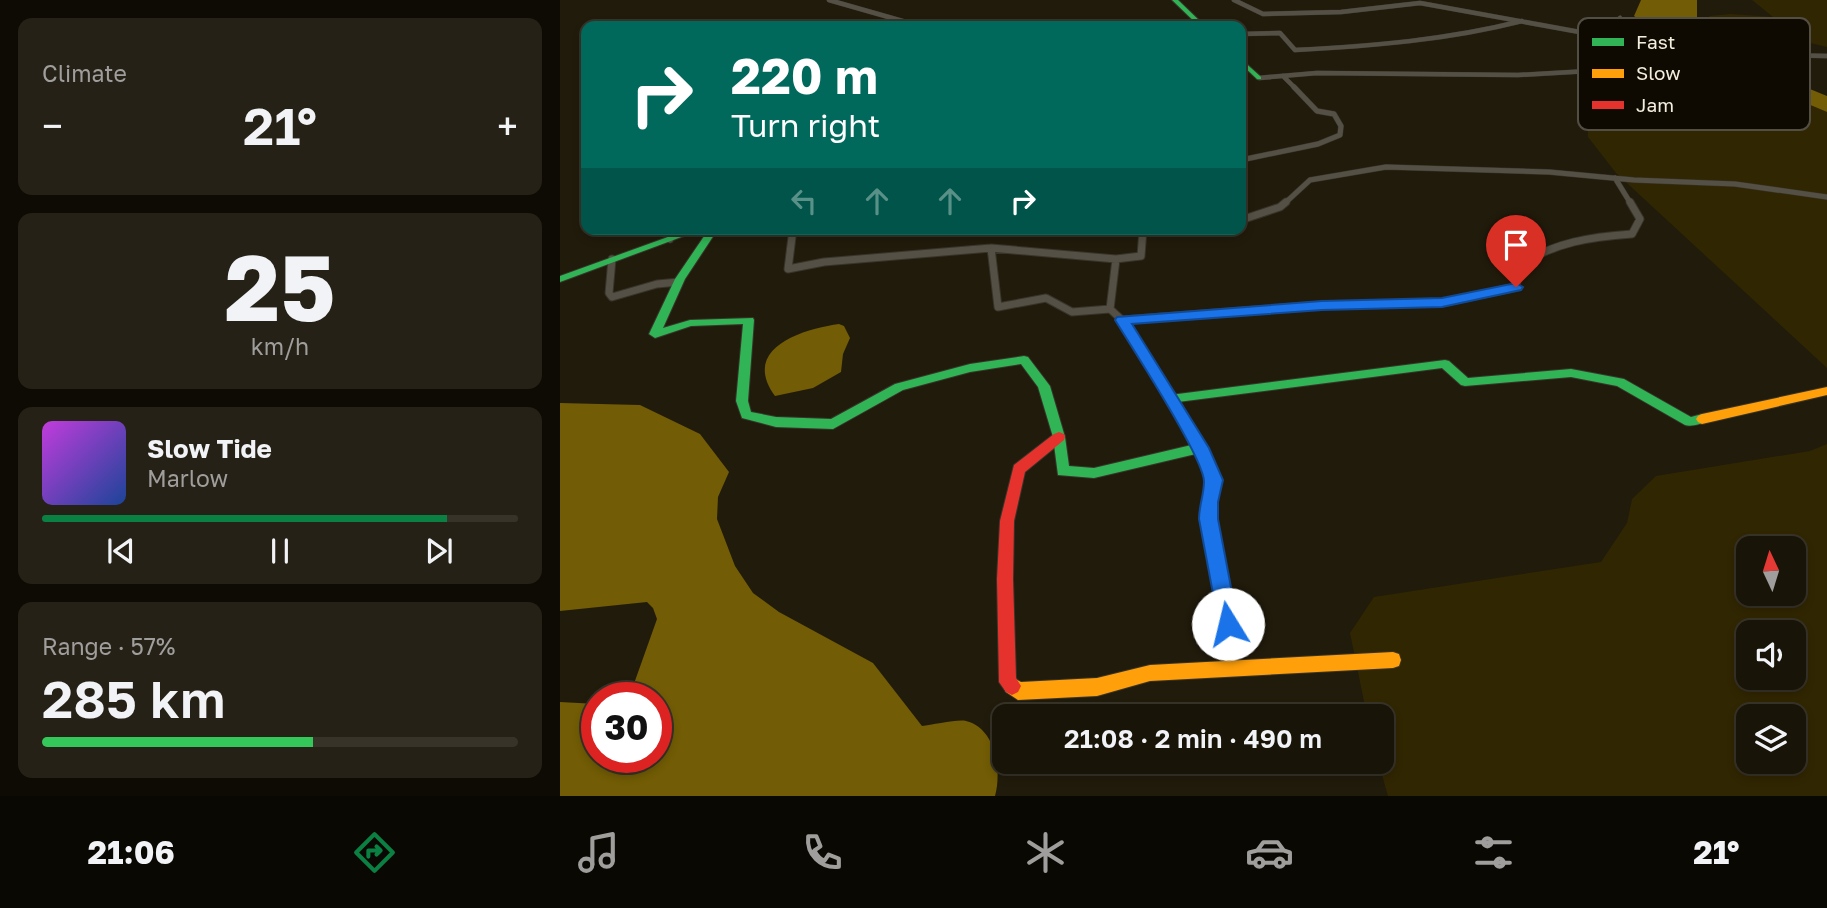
<!DOCTYPE html>
<meta charset="utf-8">
<style>
body{margin:0;font-family:"Golos Text",sans-serif;background:#262116;color:#f1f3f6;height:100vh;display:flex;flex-direction:column;font-size:26px;white-space:nowrap}
*{box-sizing:border-box;margin:0}
p{font-size:23px;color:#9f9e9c}
.icon{flex:none;width:38px;height:38px;fill:none;stroke:currentColor;stroke-width:2;stroke-linecap:round;stroke-linejoin:round}
.map{position:relative;flex:1;overflow:hidden}
.panel{display:flex;flex-direction:column;gap:18px;padding:18px;background:#0e0b04;width:560px}
.panel>*{flex:none}
.guide{position:absolute;left:21px;top:21px;width:665px;height:214px;border-radius:14px;box-shadow:0 4px 10px #0003,0 0 0 2px #373329;background:#00695c;color:#fff;overflow:hidden}
.needle{width:46px;rotate:356deg}
.buttons{position:absolute;left:1176px;top:536px;display:grid;gap:14px}
.buttons a{display:grid;place-items:center;width:70px;height:70px;border-radius:14px;background:#191408;box-shadow:0 4px 10px #0003,0 0 0 2px #373329;font-size:35px}
.speed{position:absolute;left:21px;top:682px;display:flex;gap:14px;font-size:35px;font-weight:700;text-align:center}
.speed>*{display:grid;place-content:center;width:91px;height:91px;border-radius:50%;background:#191408;box-shadow:0 4px 10px #0003,0 0 0 2px #373329;line-height:1}
.speed .limit{border:10px solid #d22;background:#fff;color:#111}
.pin{position:absolute;display:grid;place-items:center;width:60px;height:60px;color:#fff;margin:-72px -30px;border-radius:50% 50% 50% 0;rotate:-45deg;box-shadow:0 0 7px #0007}
.pin .icon{rotate:45deg}
.me{position:absolute;width:77px;margin:-38px;rotate:351deg;stroke-linejoin:round;filter:drop-shadow(0 0 5px #0008)}
.turn{display:flex;align-items:center;gap:24px;height:147px;padding:0 35px;font-size:32px}
.turn .icon{width:91px;height:91px;stroke-width:2.5}
.turn b{display:block;font-size:49px;line-height:60px}
.lanes{display:flex;align-items:center;height:66px;padding:0 35px;background:#0003;justify-content:center;gap:35px;direction:ltr}
.lanes .off{opacity:.35}
.big{font-size:52px;font-weight:600;line-height:1.1}
.panel .tile{flex:1;display:flex;flex-direction:column;justify-content:center;gap:10px;min-width:0;padding:0 24px;border-radius:14px;background:#262116}
.panel .dial{align-items:center;gap:0}
.dial b{font-size:91px;line-height:1}
.song{display:flex;align-items:center;gap:21px}
.cover{width:84px;height:84px;border-radius:10px;background:linear-gradient(135deg,hsl(290 70% 55%),hsl(220 70% 35%))}
.played{height:7px;border-radius:4px;background:linear-gradient(90deg,#0b8043 85%,#373329 85%)}
.keys{display:flex;justify-content:space-around;direction:ltr}
.heat{display:flex;justify-content:space-between;align-items:center;font-size:38px;direction:ltr}
.charge{height:10px;border-radius:5px;background:linear-gradient(90deg,#34c759 57%,#373329 0)}
.trip{position:absolute;left:432px;top:704px;width:402px;height:70px;border-radius:14px;background:#191408;box-shadow:0 4px 10px #0003,0 0 0 2px #373329;font-weight:600;line-height:70px;text-align:center}
.tabs{display:flex;height:112px;justify-content:space-around;align-items:center;background:#0a0803;color:#9f9e9c}
.tabs .icon{width:49px;height:49px}
.tabs .on{color:#0b8043}
.tabs b{font-size:32px;color:#f1f3f6}
main{display:flex;flex:1;min-height:0}
.map>svg:first-child{display:block}
.built{fill:#312602;fill-rule:evenodd}
.water{fill:#725c05}
.lines{fill:none;stroke-linecap:round;stroke-linejoin:round}
.street-far4-casing{stroke:#39342a;stroke-width:5}
.street-far3-casing{stroke:#39342a;stroke-width:6}
.street-far2-casing{stroke:#39342a;stroke-width:9}
.street-far1-casing{stroke:#39342a;stroke-width:11}
.street-casing{stroke:#39342a;stroke-width:14}
.fast-casing{stroke:#39342a;stroke-width:2}
.slow-casing{stroke:#39342a;stroke-width:2}
.jam-casing{stroke:#39342a;stroke-width:2}
.street-far4{stroke:#545045;stroke-width:4.5}
.street-far3{stroke:#545045;stroke-width:5}
.street-far2{stroke:#545045;stroke-width:7}
.street-far1{stroke:#545045;stroke-width:10}
.street{stroke:#545045;stroke-width:12}
.fast{fill:#30b455;fill-rule:evenodd}
.slow{fill:#ff9f0a;fill-rule:evenodd}
.jam{fill:#e5322d;fill-rule:evenodd}
.route{fill:#1a73e8;stroke:#114b97;stroke-width:2}
.key{fill:#0e0a02;stroke:#534e44;stroke-width:2}
.key-label{font-size:19px;fill:#f4eede}
</style>
<main>
<section class="panel">
<div class="tile"><p>Climate</p>
<div class="heat"><a>−</a><b class="big">21°</b><a>+</a></div>
</div>
<div class="tile dial"><b>25</b><p>km/h</p></div>
<div class="tile">
<div class="song"><i class="cover"></i><div><b>Slow Tide</b><p>Marlow</p></div></div>
<div class="played"></div>
<div class="keys"><svg class="icon" aria-label="previous" viewBox="0 0 24 24"><path d="M18 5L8 12l10 7zM5 5v14"/></svg><svg class="icon" aria-label="pause" viewBox="0 0 24 24"><path d="M8 5v14M16 5v14"/></svg><svg class="icon" aria-label="next" viewBox="0 0 24 24"><path d="M6 5l10 7-10 7zM19 5v14"/></svg></div>
</div>
<div class="tile"><p>Range · 57%</p><b class="big">285 km</b><div class="charge"></div></div>
</section>
<div class="map">
<svg width="1267" height="796" viewBox="0 0 1267 796">
<rect width="100%" height="100%" fill="#211b0b"/>
<path class="built" d="M1192,0h75v47l-25,-6 -33,6 -30,-8 -25,-12 -5,-11 22,-2 42,3z
M1241,101l26,11v256l-211,-195 -28,-36v-18l67,-1 8,6 22,-1 11,5 43,-3z
M1267,444v352h-439l-10,-35h4v-45h-15l-17,-83 24,-36 227,-35 26,-39 5,-24 24,-23 154,-25zM1188,548h46v45h-46zM1188,632h46v45h-46zM1188,716h46v45h-46z"/>
<path class="water" d="M1081,0h56v21l18,26 26,14 86,35v16c-62,-26 -140,-56 -193,-96z
M279,324l5,2 6,12 -7,16 -2,18 -28,16 -38,8c-35,-48 28,-67 64,-72z
M0,403l80,2 60,29 29,38 -11,25 -1,22 18,47 18,27 26,19 94,51 49,63c10,-1 36,-7 44,-5 30,7 36,50 29,75h-435v-94l37,2v54h59v-60h-34l9,-6 26,-73 -4,-11 -6,-6 -87,9z"/>
<g class="lines">
<g class="street-far4-casing">
<path id="street-far4" d="M269,0l91,26
M674,0l29,14 78,-2 79,-9 176,32 24,-17
M681,34l39,-1 15,17c77,-4 152,-10 227,-29
M723,76l13,13
M699,78l58,-5 201,2 71,-4 61,-13 85,-4 92,2"/>
</g>
<g class="street-far3-casing">
<path id="street-far3" d="M681,160l77,-16 22,-9 1,-9 -7,-12 -17,-3 -23,-24
M1055,178l16,26
M724,204l26,-24 76,-13 163,5 85,8 101,4 92,13"/>
</g>
<g class="street-far2-casing">
<path id="street-far2" d="M681,220l39,-13 6,-5
M233,229l-5,40 36,-7 167,-14 125,11 25,-3 2,-27
M110,239l5,-10
M431,248l7,59 48,-9 26,14 38,-3
M52,259l-3,34 3,4 45,-13 22,-2
M556,259l-6,50 12,11 20,32
M562,320l200,-15 120,-2 74,-16 4,-22c35,-23 71,-28 112,-31l8,-15 -10,-17"/>
</g>
<g class="street-far1-casing">
<path id="street-far1" d="M581,351l59,97 14,32 -6,39 5,27"/>
</g>
<g class="street-casing">
<path id="street" d="M653,544l12,60 8,64"/>
</g>
<g class="fast-casing">
<path id="fast" d="M612,0h6l27,26h-6z
M681,59l20,18v2h-4l-16,-15z
M130,229h13l-143,53v-6z
M149,229h9l-33,50 -22,49 27,-8 63,-2 1,2 -6,81 3,11 25,5 55,2 64,-35 75,-20 54,-8 4,1 22,29 15,51 4,29 25,2 106,-25 5,1 2,4 -2,4 -5,1 -106,25 -36,-3 -5,-38 -15,-50 -17,-23 -51,8 -67,18 -70,39 -57,-2 -34,-9 -6,-17 7,-77 -52,2 -36,12 -6,-4 26,-55z
M885,360l4,1 19,17 103,-9 53,10 67,38 11,-3 4,2 2,3 -2,3c-7,2 -14,5 -21,3l-68,-39 -46,-9 -106,9 -4,-1 -19,-17 -272,35 -6,-4 6,-4z"/>
</g>
<g class="slow-casing">
<path id="slow" d="M1267,387v8l-125,29 -4,-2 -2,-3 2,-3 4,-2z
M833,652l6,2 2,6 -2,6 -6,2 -243,13 -53,15 -79,4 -12,-8 -3,-6 3,-6 6,-3 9,5 76,-4 53,-13z"/>
</g>
<g class="jam-casing">
<path id="jam" d="M499,432l5,2 1,3 -1,3 -39,32 -11,49 -1,58 3,99 5,8 -3,6 -6,3 -6,-3 -7,-10 -2,-103 3,-58 14,-56 40,-31z"/>
</g>
<use href="#street-far4" class="street-far4"/>
<use href="#street-far3" class="street-far3"/>
<use href="#street-far2" class="street-far2"/>
<use href="#street-far1" class="street-far1"/>
<use href="#street" class="street"/>
<use href="#fast" class="fast"/>
<use href="#slow" class="slow"/>
<use href="#jam" class="jam"/>
</g>
<path class="route" d="M956,283l7,4 -2,3 -79,17 -120,3 -190,14 77,124 14,32 -5,22v17l20,105 -3,7 -7,3 -8,-3 -21,-112c0,-13 5,-25 5,-37 1,-22 -73,-136 -89,-162l2,-3 205,-16 120,-3z"/>
<rect x="1018" y="18" width="232" height="112" rx="10" class="key"/>
<rect x="1032" y="38" width="32" height="8" fill="#30b455"/>
<rect x="1032" y="69" width="32" height="9" fill="#ff9f0a"/>
<rect x="1032" y="101" width="32" height="8" fill="#e5322d"/>
<g class="key-label">
<text x="1076" y="49">Fast</text>
<text x="1076" y="80">Slow</text>
<text x="1076" y="112">Jam</text>
</g>
</svg>
<div class="buttons">
<a><svg class="needle" viewBox="-14 -14 28 28"><path d="M0-13l5 13h-10z" fill="#e53935"/><path d="M0 13l5-13h-10z" fill="#9f9e9c"/></svg></a>
<a><svg class="icon" aria-label="sound" viewBox="0 0 24 24"><path d="M4 9h4l5-4v14l-5-4H4zM17 9q2 3 0 6"/></svg></a>
<a><svg class="icon" aria-label="layers" viewBox="0 0 24 24"><path d="M12 4l9 5-9 5-9-5zM3 14l9 5 9-5"/></svg></a>
</div>
<div class="speed"><div class="limit">30</div></div>
<div class="pin" style="left:956px;top:287px;background:#d93025"><svg class="icon" aria-label="arrive" viewBox="0 0 24 24"><path d="M6 21V4h12l-3 4 3 4H6"/></svg></div>
<svg class="me" style="left:668px;top:624px" viewBox="-20 -20 40 40"><circle r="19" fill="#fff"/><path d="M0-13L10 11 0 6-10 11z" fill="#1a73e8"/></svg>
<div class="trip">21:08 · 2 min · 490 m</div>
<div class="guide">
<div class="turn"><svg class="icon" aria-label="right" viewBox="0 0 24 24"><path d="M7 20v-9h11M14 6l5 5-5 5"/></svg><div><b>220 m</b>Turn right</div></div>
<div class="lanes"><svg class="icon off" aria-label="left" viewBox="0 0 24 24"><path d="M17 20v-9H6M10 6l-5 5 5 5"/></svg><svg class="icon off" aria-label="ahead" viewBox="0 0 24 24"><path d="M12 20V5M6 11l6-6 6 6"/></svg><svg class="icon off" aria-label="ahead" viewBox="0 0 24 24"><path d="M12 20V5M6 11l6-6 6 6"/></svg><svg class="icon" aria-label="right" viewBox="0 0 24 24"><path d="M7 20v-9h11M14 6l5 5-5 5"/></svg></div>
</div>
</div>
</main>
<nav class="tabs">
<b>21:06</b>
<svg class="icon on" aria-label="directions" viewBox="0 0 24 24"><path d="M12 3l9 9-9 9-9-9zM9 14v-3h6M13 9l2 2-2 2"/></svg>
<svg class="icon" aria-label="music" viewBox="0 0 24 24"><path d="M9 18V5l10-2v13"/><circle cx="6" cy="18" r="3"/><circle cx="16" cy="16" r="3"/></svg>
<svg class="icon" aria-label="phone" viewBox="0 0 24 24"><path d="M5 4h4l2 5-3 2q2 4 5 5l2-3 5 2v4C11 20 4 13 5 4z"/></svg>
<svg class="icon" aria-label="climate" viewBox="0 0 24 24"><path d="M12 3v18M4 7l16 10M4 17L20 7"/></svg>
<svg class="icon" aria-label="car" viewBox="0 0 24 24"><path d="M5 17H2v-5l4-1 3-4h7l3 4 3 1v5h-3M9 17h6M6 11h13"/><circle cx="7" cy="17" r="2"/><circle cx="17" cy="17" r="2"/></svg>
<svg class="icon" aria-label="filters" viewBox="0 0 24 24"><path d="M4 7h16M4 17h16"/><circle cx="9" cy="7" r="2"/><circle cx="15" cy="17" r="2"/></svg>
<b>21°</b>
</nav>
